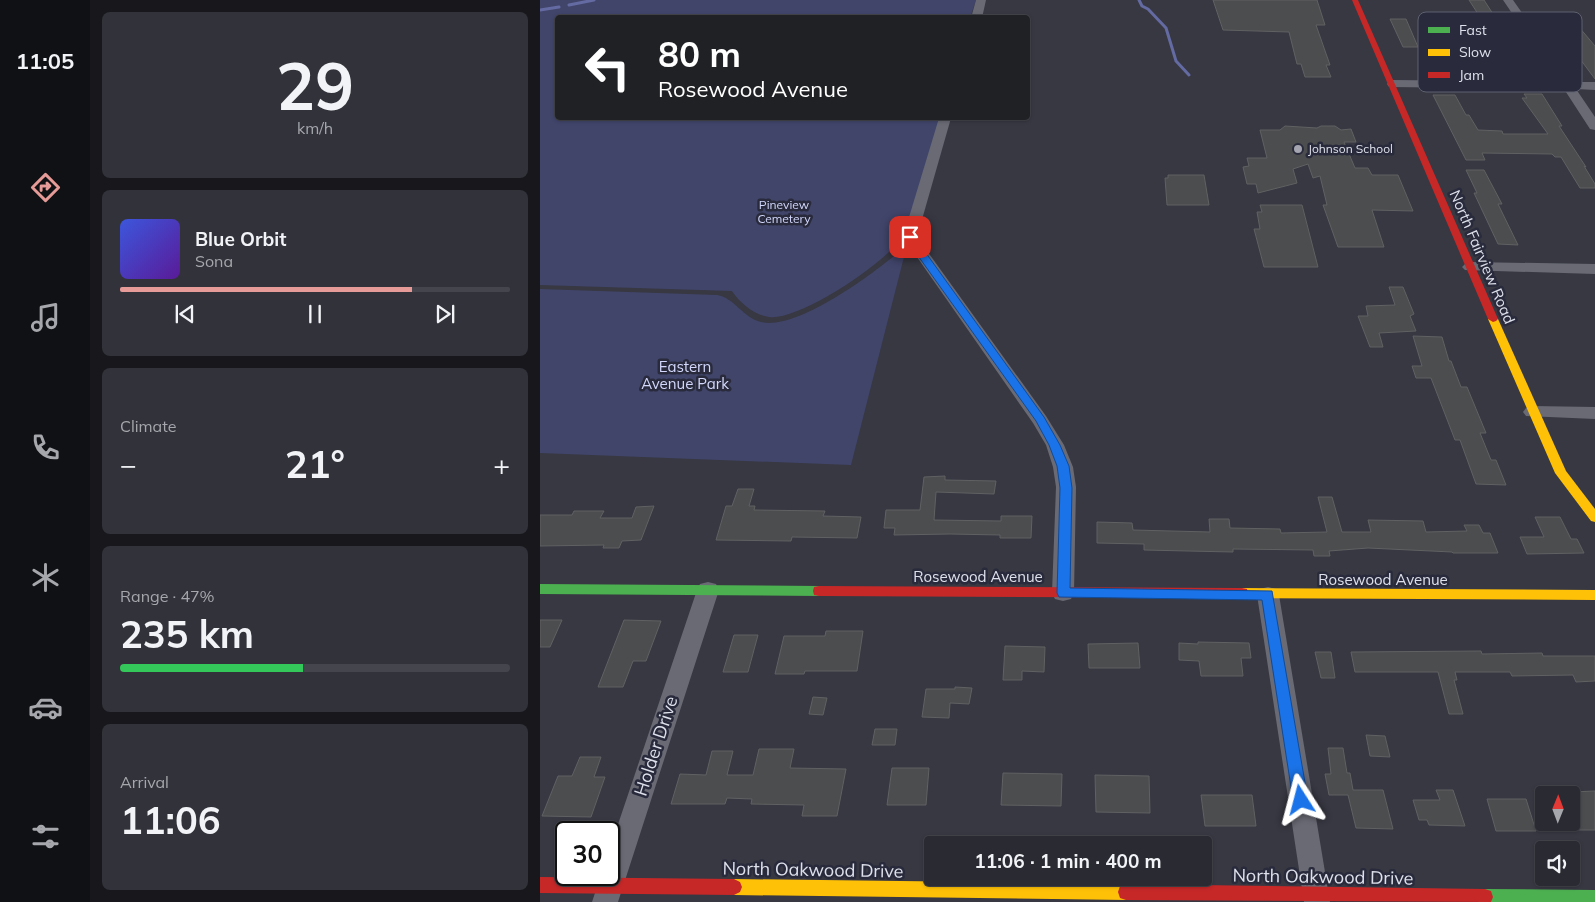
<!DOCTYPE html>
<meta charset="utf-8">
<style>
body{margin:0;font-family:Mulish,sans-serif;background:#31323a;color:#f1f3f6;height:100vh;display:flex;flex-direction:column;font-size:19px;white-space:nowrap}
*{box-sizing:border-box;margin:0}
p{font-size:16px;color:#a5a7ac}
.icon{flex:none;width:28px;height:28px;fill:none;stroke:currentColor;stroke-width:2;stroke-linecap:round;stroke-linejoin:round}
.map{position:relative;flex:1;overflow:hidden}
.details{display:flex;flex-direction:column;gap:12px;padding:12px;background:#17171c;width:450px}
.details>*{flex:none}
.top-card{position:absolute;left:15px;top:15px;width:475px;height:105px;border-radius:5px;box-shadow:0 1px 4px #0004,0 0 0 1px #45464d;background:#202124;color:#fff;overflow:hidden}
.needle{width:32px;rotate:1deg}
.tools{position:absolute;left:995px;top:786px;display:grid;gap:10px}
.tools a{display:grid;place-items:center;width:45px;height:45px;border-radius:5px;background:#292a32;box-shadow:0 1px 4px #0004,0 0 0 1px #45464d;font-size:25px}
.speed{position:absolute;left:15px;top:821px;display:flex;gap:10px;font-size:25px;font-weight:700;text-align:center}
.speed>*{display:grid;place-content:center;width:65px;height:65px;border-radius:50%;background:#292a32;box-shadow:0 1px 4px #0004,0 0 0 1px #45464d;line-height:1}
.speed .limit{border:2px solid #111;border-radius:8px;background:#fff;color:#111}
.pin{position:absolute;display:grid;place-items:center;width:42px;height:42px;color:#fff;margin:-21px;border-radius:10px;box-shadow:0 2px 8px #0006}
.me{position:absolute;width:55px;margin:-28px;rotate:351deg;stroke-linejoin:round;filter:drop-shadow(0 0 4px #0008)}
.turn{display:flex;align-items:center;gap:18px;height:105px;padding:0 20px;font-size:22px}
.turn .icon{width:65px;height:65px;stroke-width:2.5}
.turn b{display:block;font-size:35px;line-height:42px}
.big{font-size:38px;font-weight:700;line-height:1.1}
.details .card{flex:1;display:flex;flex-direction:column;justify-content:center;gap:8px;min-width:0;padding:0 18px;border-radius:8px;background:#31323a}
.details .dial{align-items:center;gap:0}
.dial b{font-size:65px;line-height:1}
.song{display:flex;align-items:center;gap:15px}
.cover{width:60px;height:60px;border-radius:8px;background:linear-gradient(135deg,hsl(230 70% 55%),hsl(270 70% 35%))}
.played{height:5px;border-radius:2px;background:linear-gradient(90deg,#e69b98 75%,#45464d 75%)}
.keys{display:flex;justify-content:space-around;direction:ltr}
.heat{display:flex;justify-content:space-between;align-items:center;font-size:28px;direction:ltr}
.charge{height:8px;border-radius:4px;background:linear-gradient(90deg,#34c759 47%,#45464d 0)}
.trip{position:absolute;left:384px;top:836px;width:288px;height:50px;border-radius:5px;background:#292a32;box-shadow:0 1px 4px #0004,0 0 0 1px #45464d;font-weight:700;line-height:50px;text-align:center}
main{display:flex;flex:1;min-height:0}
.menu{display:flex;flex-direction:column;width:90px;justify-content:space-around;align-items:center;background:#101114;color:#a5a7ac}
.menu .icon{width:35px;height:35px}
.menu .active{color:#e69b98}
.menu b{font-size:22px;color:#f1f3f6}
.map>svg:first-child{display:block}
.green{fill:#41456a}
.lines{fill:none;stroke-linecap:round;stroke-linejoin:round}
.stream{stroke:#646aa2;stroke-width:3}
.building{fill:#4c4d4e;stroke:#606162}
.street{fill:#696a74;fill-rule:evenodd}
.fast{fill:#4caf50;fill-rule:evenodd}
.slow{fill:#ffc107;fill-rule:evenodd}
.jam{fill:#c62828;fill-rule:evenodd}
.route{fill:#1a73e8;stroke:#114b97}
.poi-dot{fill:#a4a5b0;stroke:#292b3c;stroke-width:2}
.labels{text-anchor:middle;stroke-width:5;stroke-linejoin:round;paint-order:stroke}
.far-poi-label{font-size:12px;fill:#dee0eb;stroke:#292b3c;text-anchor:start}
.far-park-label{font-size:12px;fill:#d2d7fb;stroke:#292b3c}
.street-label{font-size:15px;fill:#dee0eb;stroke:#292b3c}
.park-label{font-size:15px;fill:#d2d7fb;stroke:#292b3c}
.near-street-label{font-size:18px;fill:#dee0eb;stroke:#292b3c}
.key{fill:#292b3c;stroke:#5f6171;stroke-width:1}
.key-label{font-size:14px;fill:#dee0eb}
</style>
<main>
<nav class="menu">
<b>11:05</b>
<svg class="icon active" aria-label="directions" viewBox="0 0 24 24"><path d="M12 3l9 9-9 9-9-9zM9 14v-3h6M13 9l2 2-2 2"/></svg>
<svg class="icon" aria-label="music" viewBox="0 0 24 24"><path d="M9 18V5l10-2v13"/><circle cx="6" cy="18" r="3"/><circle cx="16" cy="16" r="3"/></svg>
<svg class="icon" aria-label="phone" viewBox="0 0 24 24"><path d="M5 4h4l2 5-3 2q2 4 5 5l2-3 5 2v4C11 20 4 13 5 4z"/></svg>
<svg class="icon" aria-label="climate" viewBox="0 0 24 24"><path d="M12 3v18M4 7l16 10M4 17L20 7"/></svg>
<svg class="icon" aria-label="car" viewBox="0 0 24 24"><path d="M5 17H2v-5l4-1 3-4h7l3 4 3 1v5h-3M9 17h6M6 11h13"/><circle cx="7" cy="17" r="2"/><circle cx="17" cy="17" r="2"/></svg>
<svg class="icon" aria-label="filters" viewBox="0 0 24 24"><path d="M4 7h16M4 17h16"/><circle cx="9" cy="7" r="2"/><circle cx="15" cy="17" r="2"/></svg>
</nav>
<section class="details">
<div class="card dial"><b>29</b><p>km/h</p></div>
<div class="card">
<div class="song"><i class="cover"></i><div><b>Blue Orbit</b><p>Sona</p></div></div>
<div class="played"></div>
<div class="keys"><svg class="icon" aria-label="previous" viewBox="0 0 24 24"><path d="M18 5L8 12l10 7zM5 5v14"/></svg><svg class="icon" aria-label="pause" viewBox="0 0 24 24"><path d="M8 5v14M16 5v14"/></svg><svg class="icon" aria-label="next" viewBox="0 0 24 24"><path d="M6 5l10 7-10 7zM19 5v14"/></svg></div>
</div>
<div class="card"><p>Climate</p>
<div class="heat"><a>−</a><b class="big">21°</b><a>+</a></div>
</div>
<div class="card"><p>Range · 47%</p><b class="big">235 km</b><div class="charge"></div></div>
<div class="card"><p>Arrival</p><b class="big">11:06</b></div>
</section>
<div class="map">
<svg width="1055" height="902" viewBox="0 0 1055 902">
<rect width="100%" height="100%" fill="#373842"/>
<path class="green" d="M0,0h436l-6,18h-412v100h382l-34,113c-11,27 -108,91 -137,86 -15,-2 -29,-14 -37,-26l-192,-6z
M367,245l-56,220 -311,-12v-164l177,6c18,3 26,23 44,27 38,9 119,-53 146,-77z"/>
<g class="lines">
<path class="stream" d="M599,0l3,6 6,3 18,19 10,33 13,14
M29,5l25,-5
M0,10l19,-3"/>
</g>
<path class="building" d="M673,0h104l8,25h-9l14,40h-4l5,12h-26l-4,-13h-4l-8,-32 -66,-2z
M929,0h15l49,76h-16l-5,-8h-36l-25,-40 32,1 -6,-12h3z
M1008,16h18l3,4h4l22,26v33z
M850,19h16l12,28h-15z
M984,94h18l20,32h-3l27,41 -2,-1 11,18v4h-15l-19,-31h-6l-3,-3 -70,-1 3,7h-19l-33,-65h22l11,20h3l9,15 24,1 1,3h45l-26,-36h5z
M745,126l32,2 4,-2h14l6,4 10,-1 5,13h-12l11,26h13l4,7h26l15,36 -41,-1 12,37h-46l-15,-42h4l-7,-29 -7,2 -5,-14 -15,5 4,14 -39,10 -2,-9h-9l-4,-17 6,-1 -2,-8h20l-7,-28h20z
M926,170h18l18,34h-4l20,41 -20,-1 -24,-51h3z
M628,175h36l5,30h-42l-2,-27h3z
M720,205h42l16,62h-54l-10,-38h6l-3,-17h5z
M849,287h14l11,27 -4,2 6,15 -37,2 4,14h-13l-12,-31h10l-2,-10 29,-1z
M873,336l29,1 7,24h2l10,26h6l19,46h-6l11,27h5l10,25 -30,-1 -16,-44h-5l-24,-62h-15l-4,-12h10z
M405,476v4l51,1 -2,13 -58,-2 -2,28 67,1v-5h31l-1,22h-31v-3l-50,-1 -56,1 1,-7h-11l2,-18h34l4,-33z
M198,489h16l-5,17h6l-1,4 71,1 -2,5 38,1 -4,21 -65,-1 -1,4 -75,-1 10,-34h6z
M778,497h14l10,35h29l-3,-12 55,1 3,11 41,-1 -3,-6h15l4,8h7l8,20h-45l-1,-1 -84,-4 -39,3 1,5h-16l-1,-6 -80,-1v3l-45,-1 -44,-1v-6l-47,-1v-21l35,1 1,7 77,2 -1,-13h20l1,9 50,1 1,4 46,-1z
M114,506l-13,34 -19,1 -3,7h-16l1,-3 -64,1v-31h32l2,-4h30l-4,7h32l4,-11z
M995,517h25l11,22h6l7,14 -57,1 -7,-17h24z
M0,620h22l-12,27h-10z
M84,620l37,1 -15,40h-13l-10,26h-25z
M286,631h37l-6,40h-52l-1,3h-29l9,-38h41z
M194,635h24l-10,37h-25z
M658,642l51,1 2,15h-10l2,18h-42l-2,-15 -20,-1v-17l19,1z
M598,643l2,25h-51l-1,-24z
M465,646l40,1 -1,25 -22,-1v9h-19z
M941,651l1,3 60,-1 1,3h52v25l-19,1 -3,-7 -61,1 -2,-4h-55l2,8h-3l9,34h-14l-11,-42h-83l-4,-20z
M775,652h16l4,26h-14z
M415,687l17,1 -3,16 -19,-1 -1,15 -27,-1 4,-28h29z
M273,697l14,1 -4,17 -14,-1z
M335,729h22l-2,16h-23z
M826,735l19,1 5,21 -20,-1z
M788,748h15l4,25h3l3,17h30l10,39 -37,-1 -8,-33h-19l-4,-21h6z
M219,749h35l-4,19 56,1 -9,47h-35l2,-11 -53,-1 1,-5 -25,-1 -2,6h-54l9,-30 26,1 6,-24h21l-6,24h26z
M40,757h21l-7,20h11l-14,40 -49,-1 16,-40h14z
M352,768h37l-3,37h-39z
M463,773l59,1 -1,32 -60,-1z
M555,775l54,1 1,37 -54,-1z
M896,790h17l12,36 -36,-1 -2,-5h-8l-6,-20h27z
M1055,791v39h-24v-38z
M661,795h51l4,31h-51z
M947,799h39l10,32h-40z"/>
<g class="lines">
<path class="street" d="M436,0h10l-4,18h-11z
M963,0h10l58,82h24v8l-19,-1 19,28v13l-5,-1 -26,-40 -175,-2 -2,-3 2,-3 4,-1 166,2z
M399,118h12l-34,119 129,179 18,29 9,22 3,20 -2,106 -3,6 -8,2 -8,-2 -3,-6 4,-106 -3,-20 -7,-22 -13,-22 -130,-186z
M930,262l125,2v10l-130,-4 -3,-3 3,-3z
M992,406l63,1v12l-69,-3 -3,-4 3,-4z
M168,582l8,2 3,6 -101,312h-26l9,-27h8v-24l88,-261 3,-6z
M728,587l8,2 3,6 51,307h-26l-47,-307 3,-6z"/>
<path class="fast" d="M0,584l279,2 5,1 1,4 -1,4 -5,1 -279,-2z
M945,889l110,1v12h-116l-2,-5 2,-6z"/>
<path class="slow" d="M953,316l5,3 68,152 29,38v13l-4,-1 -36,-48 -67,-154z
M702,588l353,2v10l-353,-2 -5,-1 -1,-4 1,-4z
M194,879l392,5 6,2 2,6 -2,6 -6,2 -392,-5 -6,-3 -2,-5 2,-5z"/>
<path class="jam" d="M812,0h6l140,319 -2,2 -3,1 -5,-3z
M279,586l423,2 5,1 1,4 -1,4 -5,1 -423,-2 -5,-1 -1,-4 1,-4z
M0,877l194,2 6,3 2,5 -2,5 -6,3 -194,-2z
M586,884l359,5 6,2 2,6 -2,5 -365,-2 -6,-2 -2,-6 2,-6z"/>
</g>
<path class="route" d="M366,235h7l131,182 16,28 9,21 3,22 -2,100 202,3 36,209 -2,5 -5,2 -6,-2 -2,-5 -31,-200 -203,-3 -2,-4 3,-105 -3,-22 -8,-21 -13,-24 -130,-182z"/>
<circle class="poi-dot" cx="758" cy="149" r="5"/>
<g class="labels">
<g class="far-poi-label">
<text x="768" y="153">Johnson School</text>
</g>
<g class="far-park-label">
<text x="244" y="209">Pineview<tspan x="244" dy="14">Cemetery</tspan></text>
</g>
<g class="street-label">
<text transform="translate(942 257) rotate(67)" y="5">North Fairview Road</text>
<text x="438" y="582">Rosewood Avenue</text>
<text x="843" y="585">Rosewood Avenue</text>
</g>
<g class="park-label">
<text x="145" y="372">Eastern<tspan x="145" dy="17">Avenue Park</tspan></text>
</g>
<g class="near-street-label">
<text transform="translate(116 746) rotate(-72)" y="6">Holder Drive</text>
<text transform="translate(273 870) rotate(1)" y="6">North Oakwood Drive</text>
<text transform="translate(783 877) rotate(1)" y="6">North Oakwood Drive</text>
</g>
</g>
<rect x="878" y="12" width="164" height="80" rx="8" class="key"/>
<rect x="888" y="27" width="22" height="6" fill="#4caf50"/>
<rect x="888" y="49" width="22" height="7" fill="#ffc107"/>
<rect x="888" y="72" width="22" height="6" fill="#c62828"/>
<g class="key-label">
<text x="919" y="35">Fast</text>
<text x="919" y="57">Slow</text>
<text x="919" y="80">Jam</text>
</g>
</svg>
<div class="tools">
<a><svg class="needle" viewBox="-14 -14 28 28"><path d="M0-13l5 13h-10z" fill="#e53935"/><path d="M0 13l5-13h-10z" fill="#a5a7ac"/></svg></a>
<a><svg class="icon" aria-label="sound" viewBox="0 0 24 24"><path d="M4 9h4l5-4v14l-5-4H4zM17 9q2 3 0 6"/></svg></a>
</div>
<div class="speed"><div class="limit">30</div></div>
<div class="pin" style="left:370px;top:237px;background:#d93025"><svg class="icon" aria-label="arrive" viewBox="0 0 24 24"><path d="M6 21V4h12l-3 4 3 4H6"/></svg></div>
<svg class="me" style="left:761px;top:800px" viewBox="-20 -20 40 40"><path d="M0-17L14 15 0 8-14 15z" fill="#1a73e8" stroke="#fff" stroke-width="4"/></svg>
<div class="trip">11:06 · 1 min · 400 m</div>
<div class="top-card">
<div class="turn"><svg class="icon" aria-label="left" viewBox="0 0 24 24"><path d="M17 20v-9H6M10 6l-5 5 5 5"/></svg><div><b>80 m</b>Rosewood Avenue</div></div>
</div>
</div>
</main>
